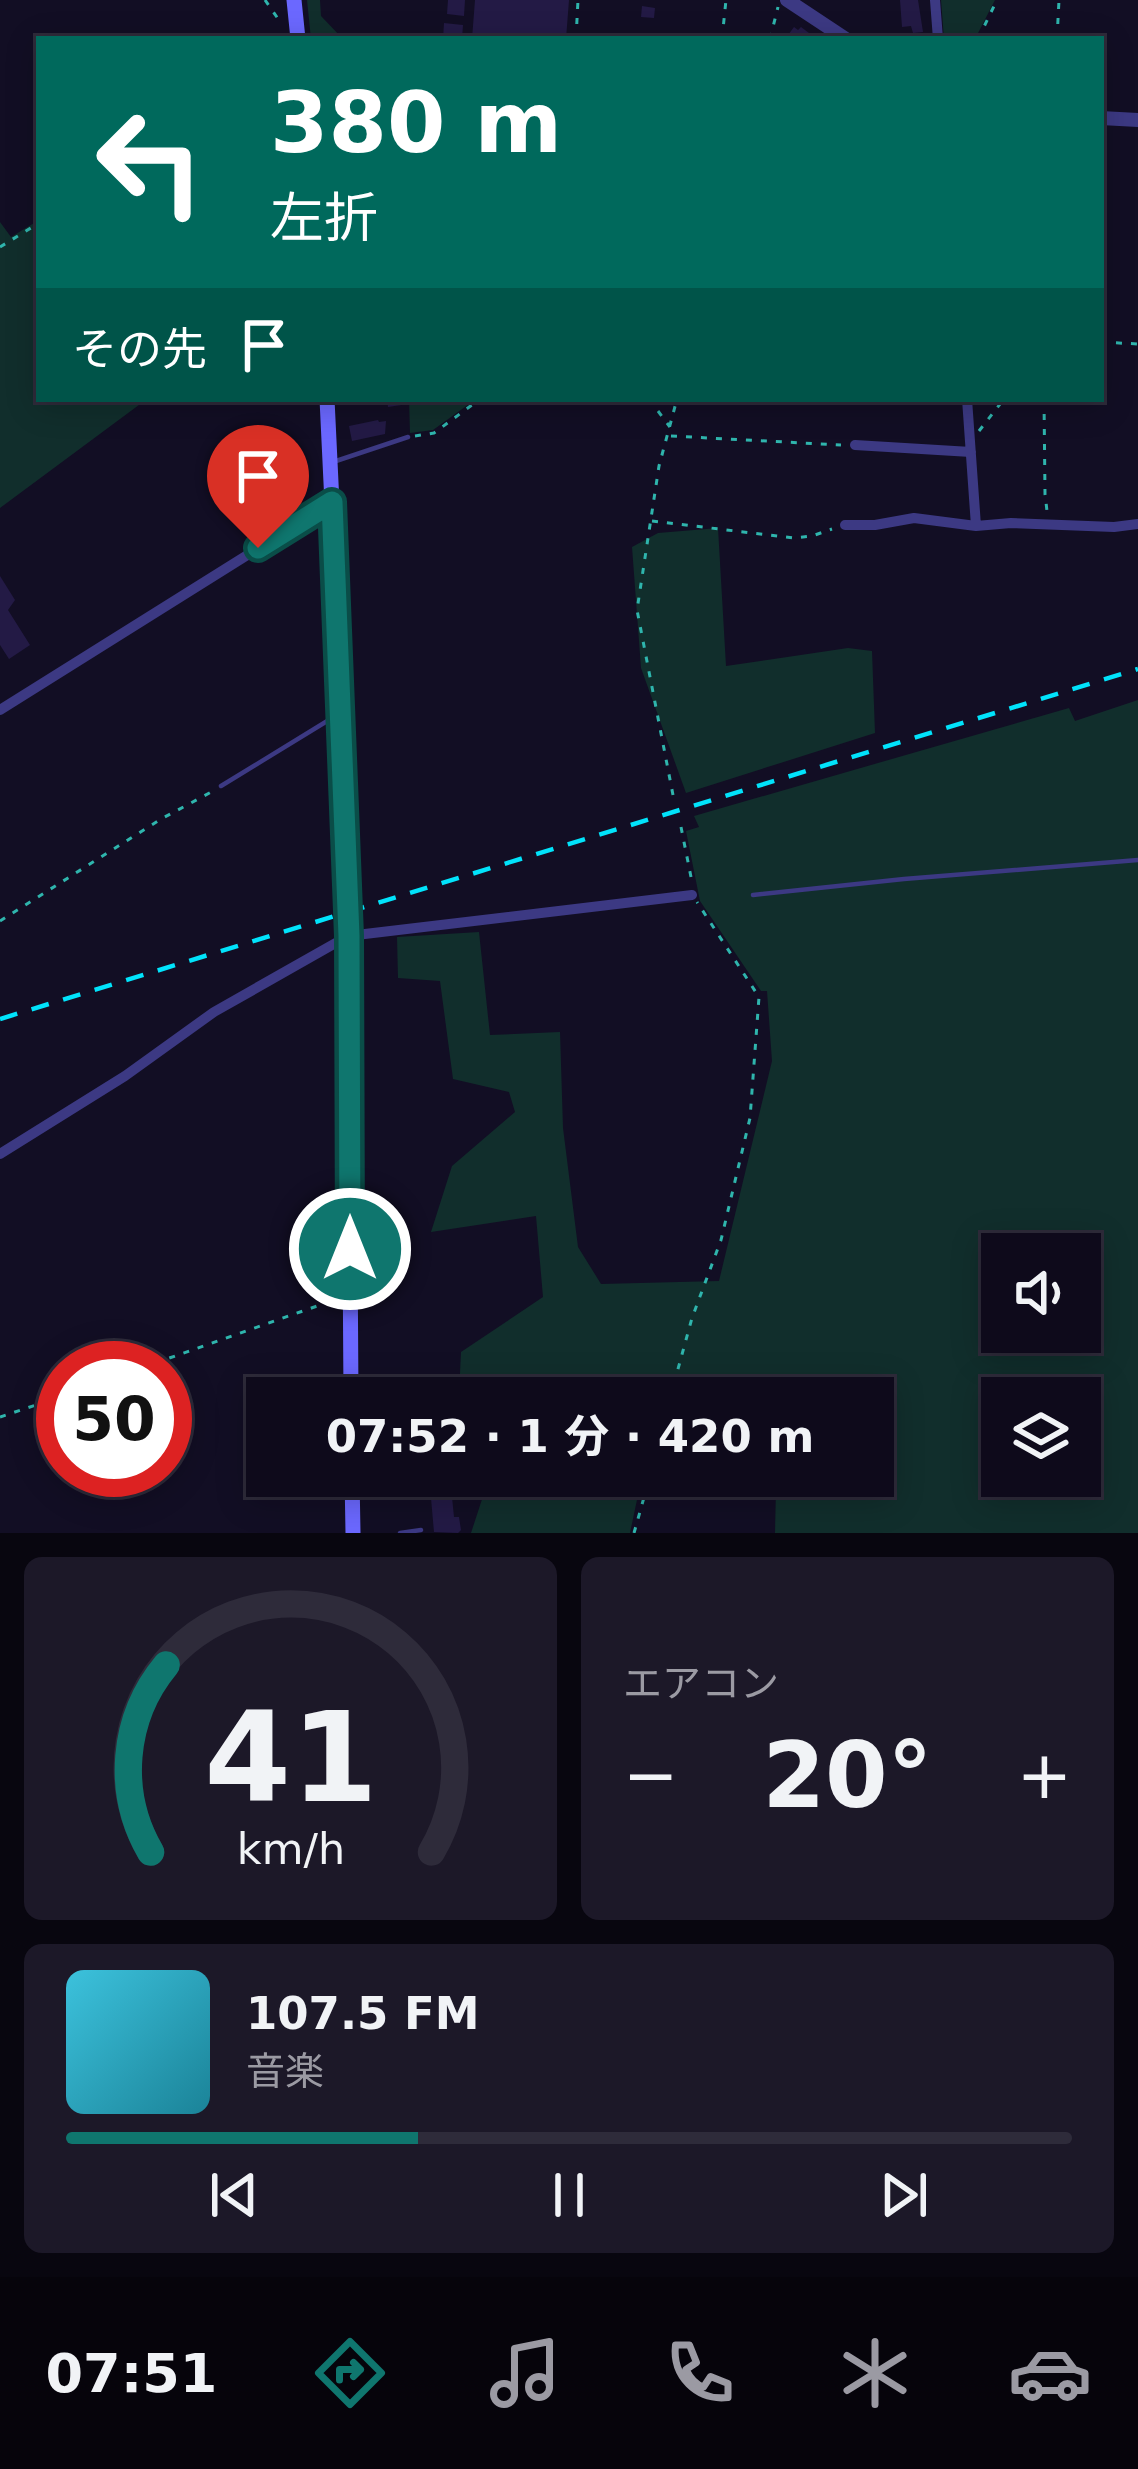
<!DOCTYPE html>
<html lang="ja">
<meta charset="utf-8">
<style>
body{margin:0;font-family:"DejaVu Sans","Noto Sans JP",sans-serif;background:#1c1828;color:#f1f3f6;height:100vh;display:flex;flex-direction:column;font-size:45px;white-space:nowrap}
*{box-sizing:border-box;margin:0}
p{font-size:39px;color:#9b9aa3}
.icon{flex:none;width:66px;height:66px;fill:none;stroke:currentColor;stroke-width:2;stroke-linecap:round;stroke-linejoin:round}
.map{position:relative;height:1533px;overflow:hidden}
.drawer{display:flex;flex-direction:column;gap:24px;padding:24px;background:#08060f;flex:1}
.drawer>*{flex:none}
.top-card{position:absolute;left:36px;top:36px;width:1068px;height:366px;border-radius:0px;box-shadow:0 6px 30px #0003,0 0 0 3px #2e2b3a;background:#00695c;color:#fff;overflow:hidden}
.buttons{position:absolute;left:981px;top:1233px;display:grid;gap:24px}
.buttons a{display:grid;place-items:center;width:120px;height:120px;border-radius:0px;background:#0e0a1b;box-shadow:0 6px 30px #0003,0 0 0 3px #2e2b3a;font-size:60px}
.speed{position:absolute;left:36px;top:1341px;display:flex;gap:24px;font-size:60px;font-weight:700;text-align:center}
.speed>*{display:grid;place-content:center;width:156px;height:156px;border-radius:50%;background:#0e0a1b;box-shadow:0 6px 30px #0003,0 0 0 3px #2e2b3a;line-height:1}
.speed .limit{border:18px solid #d22;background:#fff;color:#111}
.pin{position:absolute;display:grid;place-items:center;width:102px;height:102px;color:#fff;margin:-123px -51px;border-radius:50% 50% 50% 0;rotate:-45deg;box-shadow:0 0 12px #0007}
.pin .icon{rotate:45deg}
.me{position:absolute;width:132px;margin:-66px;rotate:0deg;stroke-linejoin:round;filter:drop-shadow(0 0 9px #0008)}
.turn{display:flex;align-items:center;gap:42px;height:252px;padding:0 36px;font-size:54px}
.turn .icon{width:156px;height:156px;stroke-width:2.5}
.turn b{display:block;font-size:84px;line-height:102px}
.then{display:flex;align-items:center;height:114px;padding:0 36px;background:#0003;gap:24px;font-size:45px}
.big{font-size:90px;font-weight:700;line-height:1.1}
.drawer .widget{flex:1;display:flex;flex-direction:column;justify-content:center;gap:18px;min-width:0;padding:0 42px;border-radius:18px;background:#1c1828}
.drawer .dial{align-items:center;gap:0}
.dial svg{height:312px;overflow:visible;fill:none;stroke:#2e2b3a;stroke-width:7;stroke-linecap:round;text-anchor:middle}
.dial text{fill:#f1f3f6;stroke:none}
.song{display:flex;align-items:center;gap:36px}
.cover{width:144px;height:144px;border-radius:18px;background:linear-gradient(135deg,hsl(190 70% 55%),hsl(190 70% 35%))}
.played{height:12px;border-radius:6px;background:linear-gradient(90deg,#0f766e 35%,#2e2b3a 35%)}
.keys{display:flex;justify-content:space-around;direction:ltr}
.heat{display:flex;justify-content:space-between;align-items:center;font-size:66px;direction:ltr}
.drawer .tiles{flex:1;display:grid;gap:24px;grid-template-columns:1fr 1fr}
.widget:last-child{grid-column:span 2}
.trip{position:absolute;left:246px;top:1377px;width:648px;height:120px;border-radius:0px;background:#0e0a1b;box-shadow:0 6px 30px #0003,0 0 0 3px #2e2b3a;font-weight:700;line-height:120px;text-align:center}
.tabs{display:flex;height:192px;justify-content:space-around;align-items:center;background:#06040b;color:#9b9aa3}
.tabs .icon{width:84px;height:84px}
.tabs .active{color:#0f766e}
.tabs b{font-size:54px;color:#f1f3f6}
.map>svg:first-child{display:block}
.green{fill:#112e2c;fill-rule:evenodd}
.building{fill:#231a45}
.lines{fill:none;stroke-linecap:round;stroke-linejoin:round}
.path{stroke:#2fb5ad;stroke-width:3;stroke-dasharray:6 9;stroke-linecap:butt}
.service{stroke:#3c3983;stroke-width:4.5}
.minor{stroke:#3c3983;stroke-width:10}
.tertiary{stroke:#3c3983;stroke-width:14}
.secondary{stroke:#6b68ff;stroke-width:15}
.rail{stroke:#01e3fb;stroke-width:4.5;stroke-dasharray:18 15;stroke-linecap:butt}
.route-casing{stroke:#0a4d48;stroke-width:30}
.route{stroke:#0f766e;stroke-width:21}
</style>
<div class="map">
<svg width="1138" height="1533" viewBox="0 0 1138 1533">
<rect width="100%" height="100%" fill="#120e24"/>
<path class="green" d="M307,0h13l1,16 22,23h-32z
M941,0h54l-20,39h-31z
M39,220v179h108l-147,109v-286l11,15z
M409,399h67l-43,31 -23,3z
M718,528l8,138 122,-18 24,3 3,82 -189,60 -45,-125 -9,-121 26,-14z
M1138,700v833h-363l1,-46 -88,-11h185v-78h-411l-3,-4 2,-42 82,-55 -7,-81 -105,16 21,-66 63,-54 -6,-20 -56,-13 -13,-98 -42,-3 -1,-41 82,-5 11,103 70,-3 3,96 15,119 23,37 118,-3 53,-220 -5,-70h-6l-61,-90 -14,-70 13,-4 -5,-11 375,-108 6,13zM1002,1254h78v78h-78zM1002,1398h78v78h-78z
M486,1476h156l-12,57h-159l15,-46z"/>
<path class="building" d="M448,0h17l-1,16 -17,-2z
M475,0h94l-3,39h-94z
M900,0h18l5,32 -10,1 -2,-7 -9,1z
M642,6l13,2 -1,10 -13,-1z
M444,23l19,2 -1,14h-19z
M794,27l4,3 3,-3 16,12h-32z
M387,399h21v5l-20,3z
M378,420l1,2 7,-1 -1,13 -33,7 -3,-15z
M0,576l15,24 -7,10 22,35 -21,14 -9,-14z
M444,1486l1,11h7l2,20h5l2,13 -3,3 -24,-1 -4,-45z"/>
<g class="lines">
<path class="path" d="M265,0l16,23
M576,39l2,-39
M722,39l4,-39
M770,39l8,-32
M978,39l19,-39
M1057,39l2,-39
M0,247l39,-24
M1101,342l37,2
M649,399l21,28
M1044,399l1,95 2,17
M979,431l25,-32
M415,436l19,-3 46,-34
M671,436l170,9
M652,521l142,17 18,-2 20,-7
M673,795l-36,-185 22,-144 18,-67
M681,827l11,55
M0,921l161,-102 54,-29
M141,1368l196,-69
M670,1398l22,-80 29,-78 29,-122 9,-121 -62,-95
M0,1417l63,-21
M634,1533l16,-57"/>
<path class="service" d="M336,461l72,-24
M221,786l116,-71
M753,895l151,-16 234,-19
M400,1533l21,-3"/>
<path class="minor" d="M935,0l3,39
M967,399l9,127
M855,445l116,7
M845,525h30l39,-7 62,8 35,-3 103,4 24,-3
M0,710l332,-208
M0,1154l125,-78 89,-64 134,-76 344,-41"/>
<path class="tertiary" d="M787,0l59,39
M1101,118l37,2"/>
<path class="secondary" d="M294,0l4,39
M327,399l15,313 6,224 3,462
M352,1476l1,57"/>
<path class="rail" d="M0,1019l1138,-350"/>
</g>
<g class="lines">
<g class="route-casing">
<path id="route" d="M258,548l74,-46 17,434 1,313"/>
</g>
<use href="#route" class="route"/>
</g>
</svg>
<div class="buttons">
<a><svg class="icon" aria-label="sound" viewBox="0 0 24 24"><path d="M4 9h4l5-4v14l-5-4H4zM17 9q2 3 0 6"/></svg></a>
<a><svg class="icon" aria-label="layers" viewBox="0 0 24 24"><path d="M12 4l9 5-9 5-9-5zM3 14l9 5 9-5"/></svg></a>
</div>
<div class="speed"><div class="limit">50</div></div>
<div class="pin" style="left:258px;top:548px;background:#d93025"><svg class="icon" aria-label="arrive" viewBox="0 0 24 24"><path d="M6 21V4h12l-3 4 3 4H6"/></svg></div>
<svg class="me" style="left:350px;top:1249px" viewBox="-20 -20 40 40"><circle r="17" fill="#0f766e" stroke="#fff" stroke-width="3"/><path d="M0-11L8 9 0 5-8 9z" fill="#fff"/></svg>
<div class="trip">07:52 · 1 分 · 420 m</div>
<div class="top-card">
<div class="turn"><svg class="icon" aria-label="left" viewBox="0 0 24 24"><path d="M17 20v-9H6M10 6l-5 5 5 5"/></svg><div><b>380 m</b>左折</div></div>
<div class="then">その先<svg class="icon" aria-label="arrive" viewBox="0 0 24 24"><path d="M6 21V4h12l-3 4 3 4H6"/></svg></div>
</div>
</div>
<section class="drawer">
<div class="tiles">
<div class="widget dial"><svg viewBox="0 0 100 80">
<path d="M14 69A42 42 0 1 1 86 69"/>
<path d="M14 69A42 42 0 0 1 18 21" stroke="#0f766e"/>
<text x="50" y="56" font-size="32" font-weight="700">41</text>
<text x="50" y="72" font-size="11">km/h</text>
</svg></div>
<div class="widget"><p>エアコン</p>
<div class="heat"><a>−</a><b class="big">20°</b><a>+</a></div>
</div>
<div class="widget">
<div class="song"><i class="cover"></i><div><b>107.5 FM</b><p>音楽</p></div></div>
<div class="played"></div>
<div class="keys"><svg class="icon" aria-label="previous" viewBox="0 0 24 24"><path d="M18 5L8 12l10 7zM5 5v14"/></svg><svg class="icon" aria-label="pause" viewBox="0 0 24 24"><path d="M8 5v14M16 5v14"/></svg><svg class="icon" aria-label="next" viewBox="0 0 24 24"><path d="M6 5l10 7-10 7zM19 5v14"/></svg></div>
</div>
</div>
</section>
<nav class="tabs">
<b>07:51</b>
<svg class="icon active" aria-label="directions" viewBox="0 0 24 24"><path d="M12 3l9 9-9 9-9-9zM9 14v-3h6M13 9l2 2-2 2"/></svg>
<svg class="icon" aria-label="music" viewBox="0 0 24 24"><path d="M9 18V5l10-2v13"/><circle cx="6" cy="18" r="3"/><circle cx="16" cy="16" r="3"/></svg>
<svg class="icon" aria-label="phone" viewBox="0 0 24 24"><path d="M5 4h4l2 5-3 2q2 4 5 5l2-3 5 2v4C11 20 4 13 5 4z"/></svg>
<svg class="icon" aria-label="climate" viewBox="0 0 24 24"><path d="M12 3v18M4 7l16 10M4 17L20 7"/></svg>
<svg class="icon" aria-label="car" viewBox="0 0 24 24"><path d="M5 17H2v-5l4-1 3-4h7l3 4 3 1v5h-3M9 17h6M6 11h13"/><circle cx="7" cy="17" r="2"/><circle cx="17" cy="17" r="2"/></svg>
</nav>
